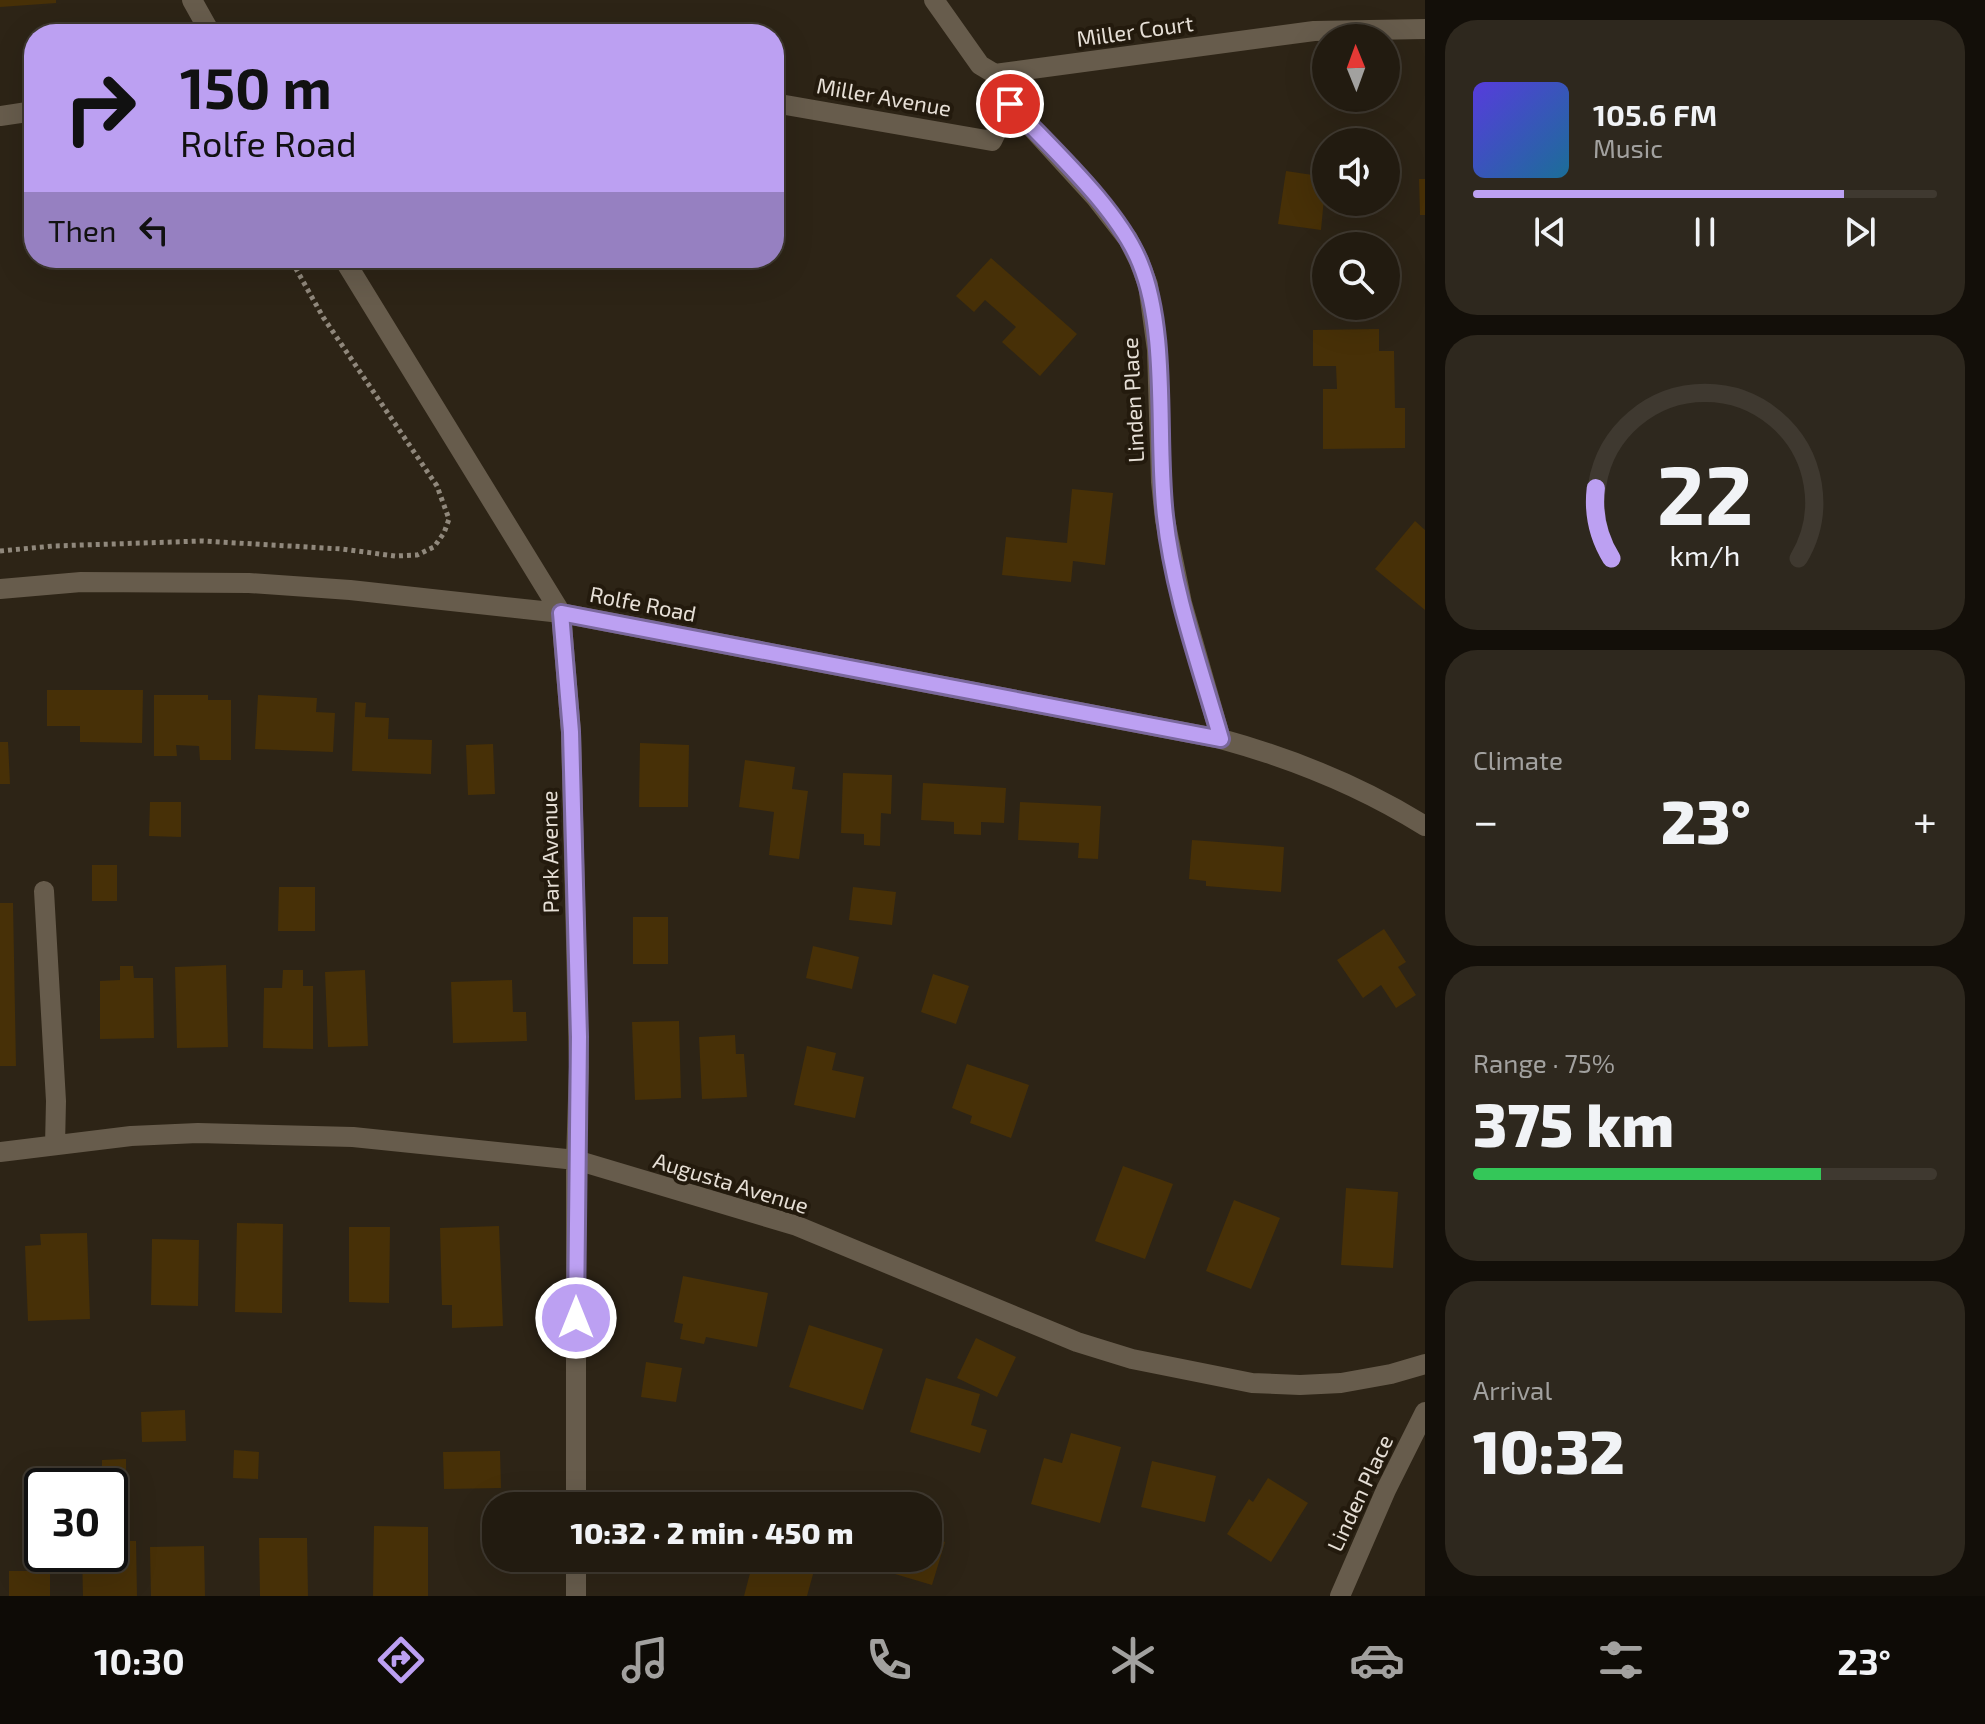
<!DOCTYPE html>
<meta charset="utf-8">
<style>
body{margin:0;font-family:"Exo 2",sans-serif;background:#2e281e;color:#f1f3f6;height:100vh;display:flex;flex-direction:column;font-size:30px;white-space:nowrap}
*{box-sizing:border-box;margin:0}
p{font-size:26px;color:#a2a19f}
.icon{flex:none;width:44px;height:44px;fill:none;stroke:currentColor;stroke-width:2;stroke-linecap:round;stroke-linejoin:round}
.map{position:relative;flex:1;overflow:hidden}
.side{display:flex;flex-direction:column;gap:20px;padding:20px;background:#130f09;width:560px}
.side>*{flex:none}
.hud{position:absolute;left:24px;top:24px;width:760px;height:244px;border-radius:32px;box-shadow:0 8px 32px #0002,0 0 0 2px #3f3930;background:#bca0f2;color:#111;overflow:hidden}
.needle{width:52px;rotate:359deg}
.fabs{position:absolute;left:1312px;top:24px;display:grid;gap:16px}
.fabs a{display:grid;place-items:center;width:88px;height:88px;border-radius:50%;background:#221b10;box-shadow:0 8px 32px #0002,0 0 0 2px #3f3930;font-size:40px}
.speed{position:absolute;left:24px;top:1468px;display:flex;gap:16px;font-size:40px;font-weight:700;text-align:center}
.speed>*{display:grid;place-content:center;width:104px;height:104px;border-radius:50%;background:#221b10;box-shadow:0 8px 32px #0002,0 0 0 2px #3f3930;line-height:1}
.speed .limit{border:4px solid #111;border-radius:12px;background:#fff;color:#111}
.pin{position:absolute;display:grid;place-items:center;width:68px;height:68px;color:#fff;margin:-34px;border:4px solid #fff;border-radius:50%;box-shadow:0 2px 8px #0007}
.me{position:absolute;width:88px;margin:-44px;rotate:0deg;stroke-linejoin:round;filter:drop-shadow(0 0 6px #0008)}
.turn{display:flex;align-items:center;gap:28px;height:168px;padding:0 24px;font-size:36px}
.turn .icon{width:104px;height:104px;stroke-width:2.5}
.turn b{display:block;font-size:56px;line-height:68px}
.then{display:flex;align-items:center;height:76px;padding:0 24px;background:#0003;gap:16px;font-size:30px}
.big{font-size:60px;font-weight:800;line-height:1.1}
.side .widget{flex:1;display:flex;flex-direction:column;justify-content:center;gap:12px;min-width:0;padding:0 28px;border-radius:32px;background:#2e281e}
.side .dial{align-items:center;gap:0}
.dial svg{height:208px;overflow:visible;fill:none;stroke:#3f3930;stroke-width:7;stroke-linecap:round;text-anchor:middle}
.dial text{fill:#f1f3f6;stroke:none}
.song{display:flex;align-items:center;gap:24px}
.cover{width:96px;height:96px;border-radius:12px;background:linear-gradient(135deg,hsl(250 70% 55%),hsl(200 70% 35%))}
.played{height:8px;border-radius:4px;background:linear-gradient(90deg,#bca0f2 80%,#3f3930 80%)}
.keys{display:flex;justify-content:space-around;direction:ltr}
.heat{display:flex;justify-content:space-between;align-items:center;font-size:44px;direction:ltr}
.charge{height:12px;border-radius:6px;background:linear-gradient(90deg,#34c759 75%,#3f3930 0)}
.trip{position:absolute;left:482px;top:1492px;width:460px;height:80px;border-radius:32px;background:#221b10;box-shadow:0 8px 32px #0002,0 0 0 2px #3f3930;font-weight:800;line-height:80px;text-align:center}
.menu{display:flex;height:128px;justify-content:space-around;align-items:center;background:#0e0b06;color:#a2a19f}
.menu .icon{width:56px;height:56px}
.menu .on{color:#bca0f2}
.menu b{font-size:36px;color:#f1f3f6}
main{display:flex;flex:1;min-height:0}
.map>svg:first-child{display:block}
.building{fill:#473007}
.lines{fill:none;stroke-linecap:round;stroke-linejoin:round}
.path{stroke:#90887c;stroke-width:5;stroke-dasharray:4 4;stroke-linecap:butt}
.minor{stroke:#675c4c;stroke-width:20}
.route-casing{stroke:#7a689d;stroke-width:20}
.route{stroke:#bca0f2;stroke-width:14}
.labels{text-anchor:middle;stroke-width:8;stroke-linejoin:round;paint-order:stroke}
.street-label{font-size:22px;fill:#e6dfd6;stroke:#231a0d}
</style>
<main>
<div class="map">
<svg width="1425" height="1596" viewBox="0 0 1425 1596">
<rect width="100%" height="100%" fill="#2d2416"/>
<path class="building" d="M0,0h56v3l-56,4z
M1286,171l40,6 -5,53 -43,-6z
M1419,179h6v36h-5z
M991,258l86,76 -37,42 -38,-34 14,-15 -31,-27 -11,12 -18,-16z
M1379,329v22h15l1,57h10v40l-82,1v-60h14l-1,-23h-23v-36z
M1072,489l41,4 -8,72 -32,-4 -2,21 -69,-7 4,-38 61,6z
M1415,521l10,9v80l-50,-41z
M47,690h96l-1,53 -62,-1v-16h-33z
M154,695h54v5h23v60h-31l-1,-14 -23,-1 1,11h-23z
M258,695l59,3 -1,14 19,1 -2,39 -78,-3z
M355,702l11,1 -1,14 24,1 -1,21 44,1 -1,34 -79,-3z
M0,742h8l2,42h-10z
M640,743l49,2 -1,62h-49z
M493,744l2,50 -27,1 -2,-50z
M745,760l50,7 -3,22 16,2 -9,68 -30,-4 5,-43 -35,-5z
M843,773l49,2 -1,39 -10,-1 -1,33 -16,-1v-11l-23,-1z
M923,783l83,5 -2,35 -23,-1v13l-27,-1v-12l-33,-2z
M150,802h31v35l-32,-1z
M1020,802l81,4 -3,53 -20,-1 1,-15 -61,-3z
M1192,840l92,7 -3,45 -75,-6v-5l-17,-2z
M92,865h25v36h-25z
M279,887h36v44h-37z
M853,887l43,5 -4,33 -43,-5z
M0,903h13l3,163h-16z
M633,917h35v47h-35z
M1384,929l22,33 -8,5 18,28 -20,13 -15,-23 -18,13 -26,-38z
M813,946l46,11 -7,32 -46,-11z
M226,965l2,82 -51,1 -2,-81z
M120,966h13l1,12h19l1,60 -54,1v-58l20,-1z
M283,970h20v16h10v63l-50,-1 1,-60h18z
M365,970l3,76 -40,1 -3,-75z
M933,974l36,12 -13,38 -35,-12z
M512,980l1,32h13l1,29 -74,2 -2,-61z
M679,1021l2,77 -46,2 -3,-78z
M735,1035l1,19h8l3,43 -45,2 -3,-62z
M807,1046l29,7 -4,17 32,7 -9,41 -61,-13z
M967,1064l62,21 -18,53 -41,-15 2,-7 -20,-8z
M1123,1166l50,18 -28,75 -50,-18z
M1346,1188l52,4 -5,76 -52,-3z
M1234,1200l46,18 -29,71 -45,-18z
M237,1223l46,1 -1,89 -47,-1z
M499,1226l4,100 -51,2v-23h-10l-2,-77z
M349,1227h41l-1,76 -40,-1z
M87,1233l3,86 -62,2 -3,-75 16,-1 -1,-11z
M152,1239l47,1 -1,66 -47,-1z
M683,1276l85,17 -11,54 -51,-10 -2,7 -24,-5 3,-15 -9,-2z
M809,1325l74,24 -20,61 -74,-23z
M976,1338l40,19 -19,40 -40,-19z
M646,1362l36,6 -6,34 -35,-5z
M926,1378l54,16 -9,31 16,5 -7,23 -70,-21z
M185,1410l1,31 -44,1 -1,-30z
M1071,1433l50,14 -21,76 -69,-19 13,-46 18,5z
M234,1450l25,2 -1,27 -25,-1z
M500,1451l1,37 -57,1 -1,-37z
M126,1459v30h-16v-3h-8v-26z
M1152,1461l64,15 -11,46 -64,-15z
M1268,1478l40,25 -37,59 -44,-28 22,-35 4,3z
M374,1526l54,1v69h-55z
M928,1537l17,5 -13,43 -64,-19 2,-8h58z
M259,1538h48l1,58h-48z
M110,1541h26l1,55h-54l-1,-42h28z
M204,1546l1,50h-54l-1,-49z
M754,1558h26l35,9 -8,29h-63z
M9,1571h41v25h-41z"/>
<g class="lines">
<path class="path" d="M0,551l53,-5 149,-5 140,8 53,7 22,-1 17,-8 10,-14 5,-14 -12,-33 -114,-169 -33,-59"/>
<path class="minor" d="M192,0l19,34
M934,0l46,65 15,9 15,30 86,94 32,41 11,22 9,24 9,65 4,132 4,38 17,83 39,136c73,20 140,47 204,87
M995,74l319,-43 111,-2
M774,103l218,38 18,-37
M0,116l34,-5
M343,258l218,355 10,119 8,335 -3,93v346
M0,589l81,-7 168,1 101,7 211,23 660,126
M44,891l12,210 -1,44
M0,1152l131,-16 67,-3 155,4 223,23 221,66 280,116 55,17 120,24 48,2 41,-2 50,-9 34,-10
M576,1558v38
M1340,1596l46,-106 39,-78"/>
</g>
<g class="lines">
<g class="route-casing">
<path id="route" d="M576,1318l3,-281 -8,-305 -10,-119 660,126c-21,-73 -48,-147 -56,-223 -9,-77 4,-183 -25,-253 -22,-55 -90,-116 -130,-159"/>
</g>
<use href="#route" class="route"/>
</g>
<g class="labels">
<g class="street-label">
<text transform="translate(1135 31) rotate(-8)" y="8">Miller Court</text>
<text transform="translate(884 97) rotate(10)" y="8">Miller Avenue</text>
<text transform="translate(1133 400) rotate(-93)" y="8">Linden Place</text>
<text transform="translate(643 604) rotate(11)" y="8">Rolfe Road</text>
<text transform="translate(550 852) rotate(-91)" y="8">Park Avenue</text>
<text transform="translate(731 1183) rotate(17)" y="8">Augusta Avenue</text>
<text transform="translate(1360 1493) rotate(-65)" y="8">Linden Place</text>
</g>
</g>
</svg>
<div class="fabs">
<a><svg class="needle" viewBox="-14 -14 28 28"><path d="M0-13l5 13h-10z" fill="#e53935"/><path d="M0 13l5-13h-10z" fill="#a2a19f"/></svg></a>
<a><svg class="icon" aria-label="sound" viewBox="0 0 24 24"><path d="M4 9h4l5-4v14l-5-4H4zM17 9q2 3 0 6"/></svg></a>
<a><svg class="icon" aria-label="search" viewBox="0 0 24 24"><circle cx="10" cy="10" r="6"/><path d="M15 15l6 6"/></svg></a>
</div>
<div class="speed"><div class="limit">30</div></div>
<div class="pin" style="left:1010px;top:104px;background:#d93025"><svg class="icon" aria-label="arrive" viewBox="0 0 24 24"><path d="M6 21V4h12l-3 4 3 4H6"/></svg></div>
<svg class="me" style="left:576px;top:1318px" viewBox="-20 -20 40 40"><circle r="17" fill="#bca0f2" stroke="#fff" stroke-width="3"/><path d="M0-11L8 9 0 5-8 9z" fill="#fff"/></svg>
<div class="trip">10:32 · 2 min · 450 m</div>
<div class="hud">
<div class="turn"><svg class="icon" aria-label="right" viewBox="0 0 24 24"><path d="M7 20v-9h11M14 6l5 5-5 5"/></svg><div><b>150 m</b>Rolfe Road</div></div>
<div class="then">Then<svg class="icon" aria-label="left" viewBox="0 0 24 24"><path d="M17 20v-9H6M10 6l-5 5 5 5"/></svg></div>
</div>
</div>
<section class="side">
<div class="widget">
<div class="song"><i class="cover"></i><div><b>105.6 FM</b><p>Music</p></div></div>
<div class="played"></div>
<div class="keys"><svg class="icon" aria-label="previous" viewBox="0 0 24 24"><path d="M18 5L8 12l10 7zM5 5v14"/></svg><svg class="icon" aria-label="pause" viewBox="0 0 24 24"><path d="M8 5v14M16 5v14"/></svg><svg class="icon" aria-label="next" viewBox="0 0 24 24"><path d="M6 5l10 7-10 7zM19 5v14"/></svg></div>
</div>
<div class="widget dial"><svg viewBox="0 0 100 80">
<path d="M14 69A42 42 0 1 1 86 69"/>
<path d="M14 69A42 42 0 0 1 8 42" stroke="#bca0f2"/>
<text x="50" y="56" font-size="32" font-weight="700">22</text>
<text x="50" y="72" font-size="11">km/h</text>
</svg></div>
<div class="widget"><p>Climate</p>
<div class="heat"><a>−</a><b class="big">23°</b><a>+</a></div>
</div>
<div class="widget"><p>Range · 75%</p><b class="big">375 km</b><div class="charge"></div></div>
<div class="widget"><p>Arrival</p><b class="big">10:32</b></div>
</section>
</main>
<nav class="menu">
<b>10:30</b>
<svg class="icon on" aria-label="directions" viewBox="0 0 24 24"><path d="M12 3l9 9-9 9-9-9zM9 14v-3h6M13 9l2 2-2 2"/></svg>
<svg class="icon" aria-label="music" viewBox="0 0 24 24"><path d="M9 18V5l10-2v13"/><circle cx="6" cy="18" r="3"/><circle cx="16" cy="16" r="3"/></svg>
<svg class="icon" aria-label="phone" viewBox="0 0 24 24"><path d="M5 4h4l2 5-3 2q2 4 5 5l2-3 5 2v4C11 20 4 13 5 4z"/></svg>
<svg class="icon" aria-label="climate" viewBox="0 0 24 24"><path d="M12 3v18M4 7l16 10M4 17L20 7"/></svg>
<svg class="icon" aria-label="car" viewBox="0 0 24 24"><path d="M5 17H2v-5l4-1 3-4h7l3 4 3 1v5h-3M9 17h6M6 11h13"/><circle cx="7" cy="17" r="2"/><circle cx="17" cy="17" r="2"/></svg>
<svg class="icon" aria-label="filters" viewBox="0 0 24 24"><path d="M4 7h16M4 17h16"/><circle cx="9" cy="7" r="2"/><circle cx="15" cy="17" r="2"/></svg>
<b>23°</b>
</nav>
